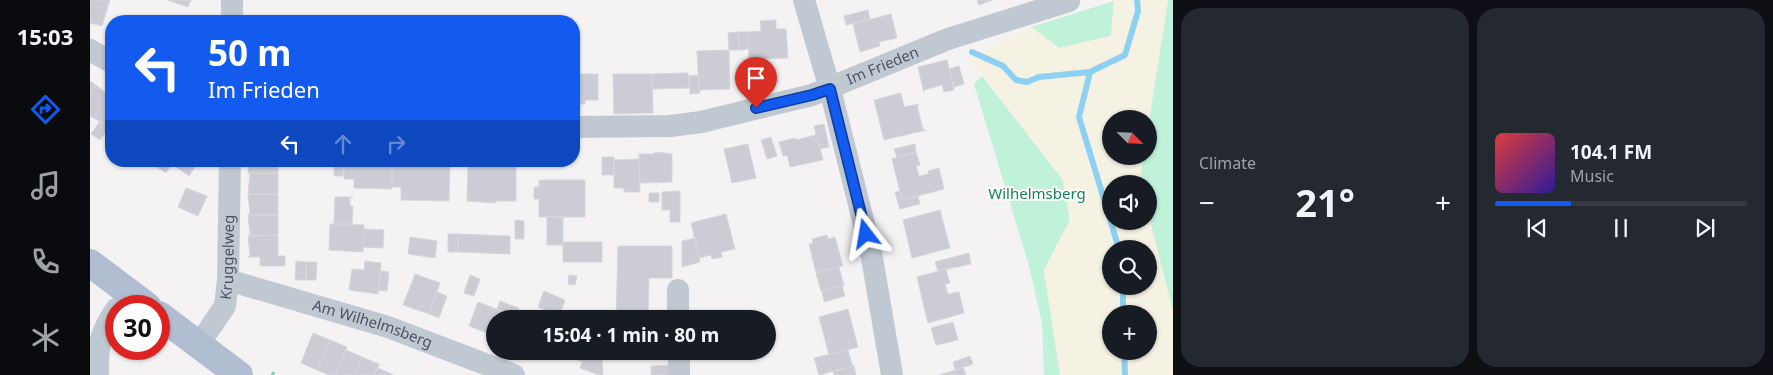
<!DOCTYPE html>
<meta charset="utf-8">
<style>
body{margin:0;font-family:"Noto Sans",sans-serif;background:#242831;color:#f1f3f6;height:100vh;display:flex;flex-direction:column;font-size:19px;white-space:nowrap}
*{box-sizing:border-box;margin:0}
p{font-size:16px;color:#9ea1a6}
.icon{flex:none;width:28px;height:28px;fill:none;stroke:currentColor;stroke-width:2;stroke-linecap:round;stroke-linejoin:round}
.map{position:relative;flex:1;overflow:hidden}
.panel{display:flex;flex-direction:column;gap:8px;padding:8px;background:#0d0f14;width:600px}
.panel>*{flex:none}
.guide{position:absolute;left:15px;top:15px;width:475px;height:152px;border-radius:20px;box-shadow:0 1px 4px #0004;background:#125bee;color:#fff;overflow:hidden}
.needle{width:32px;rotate:114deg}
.buttons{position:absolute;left:1012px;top:110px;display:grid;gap:10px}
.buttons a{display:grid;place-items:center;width:55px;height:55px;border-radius:50%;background:#171b24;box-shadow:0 1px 4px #0004;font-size:25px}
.speed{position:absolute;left:15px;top:295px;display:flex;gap:10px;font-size:25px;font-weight:700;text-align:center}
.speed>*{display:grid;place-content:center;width:65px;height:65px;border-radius:50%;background:#171b24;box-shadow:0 1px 4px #0004;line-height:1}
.speed .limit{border:8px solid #d22;background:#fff;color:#111}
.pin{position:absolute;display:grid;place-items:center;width:42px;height:42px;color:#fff;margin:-51px -21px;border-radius:50% 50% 50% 0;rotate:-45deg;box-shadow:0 0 5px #0007}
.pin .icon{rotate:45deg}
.me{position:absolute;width:55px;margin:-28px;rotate:346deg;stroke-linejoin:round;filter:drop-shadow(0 0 4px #0008)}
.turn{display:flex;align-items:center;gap:18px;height:105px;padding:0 20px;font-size:22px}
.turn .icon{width:65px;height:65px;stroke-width:2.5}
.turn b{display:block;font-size:35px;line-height:42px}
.lanes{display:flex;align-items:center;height:48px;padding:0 20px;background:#0003;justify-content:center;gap:25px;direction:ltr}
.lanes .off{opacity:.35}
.big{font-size:38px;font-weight:700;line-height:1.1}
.panel .tile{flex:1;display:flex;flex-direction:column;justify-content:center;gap:8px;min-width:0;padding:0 18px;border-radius:20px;background:#242831}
.song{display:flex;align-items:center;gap:15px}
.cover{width:60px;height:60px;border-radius:8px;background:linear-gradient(135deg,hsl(0 70% 55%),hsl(250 70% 35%))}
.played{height:5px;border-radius:2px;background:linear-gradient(90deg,#125bee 30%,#363941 30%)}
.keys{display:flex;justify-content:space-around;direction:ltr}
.heat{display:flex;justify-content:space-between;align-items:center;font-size:28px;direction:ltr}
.panel .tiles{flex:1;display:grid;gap:8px;grid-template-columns:repeat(2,1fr)}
.trip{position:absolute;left:396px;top:310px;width:290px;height:50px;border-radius:25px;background:#171b24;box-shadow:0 1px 4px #0004;font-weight:700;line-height:50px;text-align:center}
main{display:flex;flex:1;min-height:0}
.tabs{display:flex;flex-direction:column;width:90px;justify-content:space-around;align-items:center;background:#090b0e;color:#9ea1a6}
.tabs .icon{width:35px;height:35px}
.tabs .selected{color:#125bee}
.tabs b{font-size:22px;color:#f1f3f6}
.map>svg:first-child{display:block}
.green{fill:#c0f2d9}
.sand{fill:#f5f1e3;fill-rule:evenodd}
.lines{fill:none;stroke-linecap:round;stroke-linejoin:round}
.stream{stroke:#8cd1f1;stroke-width:6}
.building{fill:#cccdd4;stroke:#d6d7dd}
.path{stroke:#76d2af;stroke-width:3;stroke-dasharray:4 2.5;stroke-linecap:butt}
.minor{stroke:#c0c8d2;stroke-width:22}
.major{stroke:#b1bed1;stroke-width:28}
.route-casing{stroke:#0c3b9b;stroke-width:12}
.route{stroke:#125bee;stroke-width:9}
.labels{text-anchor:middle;stroke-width:4;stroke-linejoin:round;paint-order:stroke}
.street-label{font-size:15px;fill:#495361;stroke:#fff}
.park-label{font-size:15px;fill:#138256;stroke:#fff}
</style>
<main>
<nav class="tabs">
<b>15:03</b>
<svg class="icon selected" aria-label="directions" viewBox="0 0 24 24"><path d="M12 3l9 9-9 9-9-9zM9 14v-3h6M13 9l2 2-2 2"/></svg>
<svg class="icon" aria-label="music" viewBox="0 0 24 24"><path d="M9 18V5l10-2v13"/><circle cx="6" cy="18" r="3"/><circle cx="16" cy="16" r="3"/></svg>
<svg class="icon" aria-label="phone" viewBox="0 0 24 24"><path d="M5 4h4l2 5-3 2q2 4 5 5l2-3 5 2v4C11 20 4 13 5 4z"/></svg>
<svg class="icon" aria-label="climate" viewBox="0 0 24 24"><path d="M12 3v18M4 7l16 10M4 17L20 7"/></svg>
</nav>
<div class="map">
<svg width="1083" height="375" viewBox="0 0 1083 375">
<rect width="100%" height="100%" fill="#f4f2f2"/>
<path class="green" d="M1078,0h5v311l-24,-94v-33h-9l-1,-3 4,-25h6v-35z
M1024,1l-3,35 -52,12 -28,-21z
M892,76l81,104 7,40 -26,50 16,105h-16l-2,-52 -13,-57 -55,-182z"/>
<path class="sand" d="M1024,0h54l-19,121v-2h-38v37h32l-3,28h-29v37h38v-4l24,94v64h-113l-16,-105 26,-50 -7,-40 -94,-122 62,-31 28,21 52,-12zM1021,249h38v37h-38zM1021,314h38v37h-38z"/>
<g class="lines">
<path class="stream" d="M882,52l31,14 13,14 11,2 12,-5 51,-5 35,-17 13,-44 -1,-11
M1000,72l-11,45 40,132
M1033,286v28
M1034,351l1,24"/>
</g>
<path class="building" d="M0,0h20l-8,26 -12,-3z
M77,0h24l-3,7z
M887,0h16l-14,5z
M778,10l2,9 -24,6 -2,-9z
M801,14l6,24 -18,4 1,4 -20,6 -7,-28z
M686,20v9h10l2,29 -39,1 -1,-27 13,-1 -1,-10z
M648,32h10l1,17 -10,1z
M648,32l1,18h-10l-1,-17z
M639,50l1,39 -31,1 -2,-39z
M857,60l7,30 -10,2 -2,-7 -18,5v3l-6,-26z
M869,66l5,18 -10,3 -5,-18z
M598,73l1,15 -37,1v-15z
M484,74h24v26h-13v4h-11z
M523,74h39l1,39 -39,1z
M608,75l2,18 -10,1 -1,-18z
M0,81l6,4 -6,8z
M6,85l15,12v27l-2,3 -19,-11v-23z
M811,93l3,14 15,-3 -2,1 6,25h3l-42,10 -10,-40z
M10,121l9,6 -9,13 -9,-6z
M734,124l5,23 -9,2 -6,-23z
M726,133l7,27 -33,7 -3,-12 -4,1 -4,-14 16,-4 1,2 20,-5z
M681,137l6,19 -10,3 -6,-19z
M658,144l8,34 -24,5 -8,-34z
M825,144l1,8 -19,5 -3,-8z
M566,152l16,2v28l-32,1 -1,-29h14z
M826,152l4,13 -4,1 3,10 10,-2 -1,-3 11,-3 5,21 -42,11 -10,-41z
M512,157h12v18h-12z
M549,159l1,33h-16v-4h-10v-28z
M68,161h41l-10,15 -17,-12 -6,9 -11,-7z
M159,161h29v12h-30z
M244,161h10l-1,15h-9z
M254,161h48v28l-38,-1v-9h-10z
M311,161h49l-1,40 -48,-1v-13h-9v-25l9,1z
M378,161h48v40h-20v2l-29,-2z
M158,173h30v21h-30l2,-20z
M449,180h46v37h-46v-18h-5v-12h5z
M96,188l21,8 -9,20 -20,-9z
M590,191v31h-10v-12h-8v-18z
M810,191l2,9 16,-4 2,8 -20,5 -5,-17z
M559,193h10v9h-10z
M158,194h30v21h-30l2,-1z
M245,197h18l-3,1v8h3l-1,18h-18z
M850,210l10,38 -38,10 -9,-38z
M636,214l9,35 -14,3 1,5 -10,2 -1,-4 -12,3 -8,-35z
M158,215h30v20l-30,1 2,-1z
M457,217h16v28h-16z
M425,220l9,1v18h-9z
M240,224l34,1 -1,27 -34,-2z
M274,229l20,1 -1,18 -20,-1z
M358,234h10v18h-10z
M368,234l52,2v18l-52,-2z
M188,235v21h7v10h-25v-9h-12l2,-1 -2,-20z
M737,235l1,4 7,-2 8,29 -27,7 -7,-29 4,-1 -1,-4z
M320,237l27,4 -2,17 -27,-4z
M605,238l5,24 -18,5v-26z
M473,242h39v20h-39z
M528,246h54v32h-23l-1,41h-32z
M879,253l2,11 -33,7 -3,-9z
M206,261l10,1v18h-11z
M275,261l16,2 -3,31 -29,-4 3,-21 12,1z
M216,262h11l-1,18h-10z
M749,267l5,19 -23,5 -5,-18z
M863,267l-7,3 4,13 -5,1 3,10 11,-2 5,21 -36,10 -11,-46z
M291,271l8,1 -2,19 -9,-1z
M325,274l25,9 -11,31 -26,-9z
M380,275l10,4 -6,17 -10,-3z
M479,275l8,1 -2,9 -7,-1z
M752,286l3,10 -21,6 -2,-11z
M454,291l21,9 -6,16 -21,-9z
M347,292l10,4 -8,22 -10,-4z
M410,301l10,4 -3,8 -10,-4z
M388,302l29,11 -3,6h-9v17l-26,-10z
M420,305l9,3 -3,8 -9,-3z
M758,309l10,38 -29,8 -10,-38z
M417,313l9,3 8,3h-20z
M863,322l5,18 -22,5 -5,-17z
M223,333l17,7 -13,30 -16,-7z
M240,340l17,7 -12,28h-6l-12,-5z
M257,347l-1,3 16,7 -7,18h-20z
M758,350l4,15 2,1 -35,9 -5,-17z
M467,351h29l-4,11z
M496,351l16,6 1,18h-4l-19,-7z
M880,356l3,8 -18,6 -2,-8z
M272,357l17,7 -5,11h-19z
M289,364l-1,4 16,7h-20z
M579,365v10h-18v-9z
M764,366l2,9h-22l-1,-4z
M873,367l3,8h-27l16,-5z"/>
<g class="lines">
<path class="path" d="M182,375l2,-3"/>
<g class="minor">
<path d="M714,0l26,89 41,163 21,123"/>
<path d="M142,21v-21"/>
<path d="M0,50l21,12"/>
<path id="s1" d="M484,127l96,-1 31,-4 111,-27 136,-56 121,-38"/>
<path id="s2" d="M138,280l160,47 126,48"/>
<path d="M588,290v29"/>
<path id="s3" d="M109,344l26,-38 3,-26 2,-119"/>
<path d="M589,351v24"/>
<path d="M8,375c-1,-29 2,-42 18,-66"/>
</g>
<path class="major" d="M0,263l57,43
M69,315l80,60"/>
</g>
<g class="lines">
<g class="route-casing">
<path id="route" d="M666,108l56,-13 18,-6 36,145"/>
</g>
<use href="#route" class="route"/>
</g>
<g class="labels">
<g class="street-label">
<text dy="5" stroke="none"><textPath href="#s1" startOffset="318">Im Frieden</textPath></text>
<text dy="5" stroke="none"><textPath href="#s3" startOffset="95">Kruggelweg</textPath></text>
<text dy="5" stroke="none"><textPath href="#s2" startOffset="151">Am Wilhelmsberg</textPath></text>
</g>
<g class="park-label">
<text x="947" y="199">Wilhelmsberg</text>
</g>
</g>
</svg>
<div class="buttons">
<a><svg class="needle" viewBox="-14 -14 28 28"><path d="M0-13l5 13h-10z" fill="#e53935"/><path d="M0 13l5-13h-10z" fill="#9ea1a6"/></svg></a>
<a><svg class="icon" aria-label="sound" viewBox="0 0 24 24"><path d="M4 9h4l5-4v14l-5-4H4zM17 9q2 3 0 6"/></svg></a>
<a><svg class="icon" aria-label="search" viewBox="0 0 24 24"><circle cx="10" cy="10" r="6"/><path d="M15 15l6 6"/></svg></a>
<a>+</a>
</div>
<div class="speed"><div class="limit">30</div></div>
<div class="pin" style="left:666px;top:108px;background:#d93025"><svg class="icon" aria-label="arrive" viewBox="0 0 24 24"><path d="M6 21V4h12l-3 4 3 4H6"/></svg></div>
<svg class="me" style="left:776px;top:234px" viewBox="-20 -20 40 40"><path d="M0-17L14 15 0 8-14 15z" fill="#125bee" stroke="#fff" stroke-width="4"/></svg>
<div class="trip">15:04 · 1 min · 80 m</div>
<div class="guide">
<div class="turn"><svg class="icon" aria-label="left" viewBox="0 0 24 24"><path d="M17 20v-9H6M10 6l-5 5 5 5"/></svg><div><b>50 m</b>Im Frieden</div></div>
<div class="lanes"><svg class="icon" aria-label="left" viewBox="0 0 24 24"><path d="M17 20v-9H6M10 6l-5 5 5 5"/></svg><svg class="icon off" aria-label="ahead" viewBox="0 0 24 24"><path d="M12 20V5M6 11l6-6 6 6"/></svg><svg class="icon off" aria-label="right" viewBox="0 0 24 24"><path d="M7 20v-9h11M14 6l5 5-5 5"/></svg></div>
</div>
</div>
<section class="panel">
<div class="tiles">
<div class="tile"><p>Climate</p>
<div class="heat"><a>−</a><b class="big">21°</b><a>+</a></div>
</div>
<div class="tile">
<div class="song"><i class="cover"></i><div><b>104.1 FM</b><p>Music</p></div></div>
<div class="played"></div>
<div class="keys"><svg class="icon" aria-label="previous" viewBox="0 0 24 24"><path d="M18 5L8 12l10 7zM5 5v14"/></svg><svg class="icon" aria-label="pause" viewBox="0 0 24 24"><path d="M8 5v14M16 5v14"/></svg><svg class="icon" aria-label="next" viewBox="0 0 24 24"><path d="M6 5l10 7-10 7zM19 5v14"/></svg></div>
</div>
</div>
</section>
</main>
